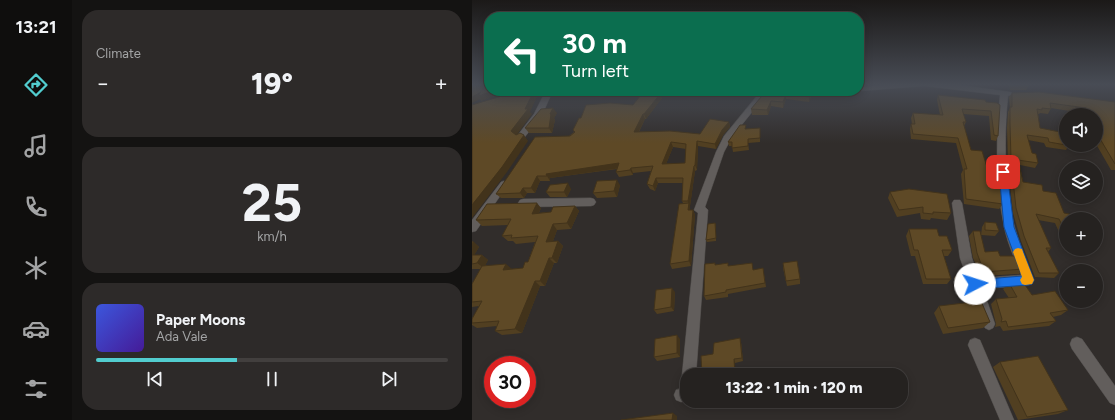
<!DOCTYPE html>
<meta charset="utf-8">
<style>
body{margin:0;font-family:Figtree,sans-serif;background:#2d2a29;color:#f1f3f6;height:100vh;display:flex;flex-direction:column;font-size:15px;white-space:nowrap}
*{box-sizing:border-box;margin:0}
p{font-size:13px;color:#a3a4a5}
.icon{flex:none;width:22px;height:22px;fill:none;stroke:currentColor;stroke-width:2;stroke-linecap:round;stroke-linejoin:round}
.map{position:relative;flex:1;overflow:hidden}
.sheet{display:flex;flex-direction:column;gap:10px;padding:10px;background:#141312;width:400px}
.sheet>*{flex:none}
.guide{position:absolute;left:12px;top:12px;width:380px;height:84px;border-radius:16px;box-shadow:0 2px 10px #0003,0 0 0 1px #423f3e;background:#0b6e4f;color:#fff;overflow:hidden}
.tools{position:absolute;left:587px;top:108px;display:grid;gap:8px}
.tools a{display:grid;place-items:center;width:44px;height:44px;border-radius:50%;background:#252220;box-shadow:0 2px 10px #0003,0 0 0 1px #423f3e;font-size:20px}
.speed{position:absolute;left:12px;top:356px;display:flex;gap:8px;font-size:20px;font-weight:700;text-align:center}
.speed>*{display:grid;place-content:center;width:52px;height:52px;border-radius:50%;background:#252220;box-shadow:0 2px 10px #0003,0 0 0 1px #423f3e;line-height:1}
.speed .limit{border:6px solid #d22;background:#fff;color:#111}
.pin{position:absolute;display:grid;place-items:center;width:34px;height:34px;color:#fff;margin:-17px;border-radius:8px;box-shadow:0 2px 6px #0006}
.me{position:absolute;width:44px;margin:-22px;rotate:85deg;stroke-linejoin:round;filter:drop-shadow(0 0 3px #0008)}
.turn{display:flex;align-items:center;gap:14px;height:84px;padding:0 12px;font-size:18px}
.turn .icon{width:52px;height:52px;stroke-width:2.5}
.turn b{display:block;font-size:28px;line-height:34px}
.big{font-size:30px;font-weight:800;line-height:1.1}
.sheet .widget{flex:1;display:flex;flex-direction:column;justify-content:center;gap:6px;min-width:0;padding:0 14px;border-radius:16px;background:#2d2a29}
.sheet .dial{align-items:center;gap:0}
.dial b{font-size:52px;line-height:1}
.song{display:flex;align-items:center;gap:12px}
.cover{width:48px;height:48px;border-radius:6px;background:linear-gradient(135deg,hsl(230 70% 55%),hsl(260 70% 35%))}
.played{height:4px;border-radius:2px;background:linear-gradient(90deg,#52cdcf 40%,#423f3e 40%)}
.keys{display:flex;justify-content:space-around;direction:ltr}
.heat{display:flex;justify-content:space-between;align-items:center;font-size:22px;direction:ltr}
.trip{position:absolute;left:208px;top:368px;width:228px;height:40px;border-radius:16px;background:#252220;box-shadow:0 2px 10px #0003,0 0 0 1px #423f3e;font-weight:800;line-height:40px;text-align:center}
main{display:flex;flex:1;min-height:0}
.menu{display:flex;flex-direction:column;width:72px;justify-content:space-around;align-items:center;background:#0f0e0d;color:#a3a4a5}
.menu .icon{width:28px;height:28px}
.menu .selected{color:#52cdcf}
.menu b{font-size:18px;color:#f1f3f6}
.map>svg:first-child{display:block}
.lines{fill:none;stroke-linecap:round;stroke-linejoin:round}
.minor-casing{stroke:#4c4947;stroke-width:1}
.minor{fill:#625e5c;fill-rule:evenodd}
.wall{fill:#513f21;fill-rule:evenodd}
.shaded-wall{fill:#42331b}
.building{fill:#5e4926;stroke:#42331b;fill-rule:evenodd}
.route{fill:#1a73e8;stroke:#114b97}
.slow{fill:#f59e0b}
</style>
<main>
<nav class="menu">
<b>13:21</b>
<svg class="icon selected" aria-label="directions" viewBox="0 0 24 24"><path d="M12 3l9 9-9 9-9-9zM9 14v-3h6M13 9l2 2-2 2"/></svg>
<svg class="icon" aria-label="music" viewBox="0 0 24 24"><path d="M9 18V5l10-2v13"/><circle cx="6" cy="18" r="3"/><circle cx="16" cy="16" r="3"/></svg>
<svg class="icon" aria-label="phone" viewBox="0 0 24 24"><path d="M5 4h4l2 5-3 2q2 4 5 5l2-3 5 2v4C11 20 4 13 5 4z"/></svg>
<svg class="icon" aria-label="climate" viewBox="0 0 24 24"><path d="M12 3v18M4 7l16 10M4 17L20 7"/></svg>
<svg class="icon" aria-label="car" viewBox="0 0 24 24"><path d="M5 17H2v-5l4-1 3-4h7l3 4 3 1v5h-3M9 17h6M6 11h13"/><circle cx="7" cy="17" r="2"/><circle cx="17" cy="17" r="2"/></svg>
<svg class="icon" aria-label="filters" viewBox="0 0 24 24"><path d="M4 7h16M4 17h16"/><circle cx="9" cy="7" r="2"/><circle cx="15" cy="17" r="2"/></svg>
</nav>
<section class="sheet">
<div class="widget"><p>Climate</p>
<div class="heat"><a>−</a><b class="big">19°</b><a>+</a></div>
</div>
<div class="widget dial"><b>25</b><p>km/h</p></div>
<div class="widget">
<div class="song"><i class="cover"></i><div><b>Paper Moons</b><p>Ada Vale</p></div></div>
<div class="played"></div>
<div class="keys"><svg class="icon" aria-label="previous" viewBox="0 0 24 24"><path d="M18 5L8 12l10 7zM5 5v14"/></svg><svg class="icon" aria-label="pause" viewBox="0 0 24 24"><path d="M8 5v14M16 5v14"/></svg><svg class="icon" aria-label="next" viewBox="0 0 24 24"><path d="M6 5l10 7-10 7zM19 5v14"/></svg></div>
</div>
</section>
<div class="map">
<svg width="643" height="420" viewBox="0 0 643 420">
<rect width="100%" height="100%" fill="#312d2b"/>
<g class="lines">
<g class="minor-casing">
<path id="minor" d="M424,84h57l57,8 4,2 -6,2c-4,39 -4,95 7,132 5,18 12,35 19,52l-2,4 -4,1 -45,4 12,35 -2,4 -4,2 -4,-2 -2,-4 -23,-66 -8,-55 2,-3h6l2,3 10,55 7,20 42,-3c-6,-16 -14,-32 -17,-49 -9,-43 -8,-88 -4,-131l-75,-9h-2l-64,5h-1l1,-4z
M51,91h40l-12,4 -9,20 -18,23 -3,1 -4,-3 17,-22 9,-18 -17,-2h-3z
M289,91h8l-37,46 -8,15 -19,55 3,3 -12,165h-9v6l-3,-1 -2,-5 16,-162 -4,-3 22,-58 8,-16z
M32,181l3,1 2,2 -2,2 -31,45 -4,1v-12l29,-38z
M119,198l3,1 2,3 -2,3 -3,1 -68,1 -3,-1 -2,-3 2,-3 3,-1z
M605,337l5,2 33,47v19l-5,-2 -38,-54 -2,-5 2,-5z
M503,338l5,2 34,80h-14l-32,-75 2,-5z
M215,387v14l-6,1 -5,-2 -2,-5 2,-5z"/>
</g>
<use href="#minor" class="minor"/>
</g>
<path class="wall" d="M537,84h19l1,1 -3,5h-16z
M294,91h47l-4,11 -23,-3 -3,9 -12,-2 -3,9h-16l-1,-6z
M189,93l1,5 -16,21h-1l-6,13 61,2 29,-12 1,5 -7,8 -7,14 -18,-3 -1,24 -2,1 -5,35v4h3l2,5 -4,51 -19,3 -2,-5 13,-61 -1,-2 1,-18h-25l-3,8 -5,-2 -3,-5 4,-13 -18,2v2l-14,2 -3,-5 1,-3 -67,9v3h-10l-5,12h-8l-3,5h-23l-5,-4 78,-62 -1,-2 8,-12 52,-13zM201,147l13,2 -1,14 -19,1z
M540,93l103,9v68h-4l-15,-26v-29h-13l-1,-2 -31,-5 -3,6 -8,-1 -1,1h-1l2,14 26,8v9h3l-3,5 -20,-3 -2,-4 -16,-3 4,13 6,10 -3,5 -15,-3 3,17 20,9 23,28v29l-11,-25 -17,-3 13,28 -3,4 11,21 -5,5 -19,-1 -14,-36 -8,-28 -5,-46 2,-3 -2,-1 -1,-35 1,-16 2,-4 -1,-11z
M466,95l48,7 11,1 1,33 -2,5 -5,-1 -2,-24 -26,-2 3,8 -2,4 7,24 19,27 13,27 -4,5 -35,-5 -3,-30 2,-4 -7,-27 -45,-4 -1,-10 1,-5h1l-1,-6 2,-5 27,2 -3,-15z
M85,113l-3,5 1,2 -3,13h-23l-4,-5z
M288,132v10l-12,1 1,7 -16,2 -1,-6h-3l-1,-4z
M148,185l-3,12 -20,1 -4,-5z
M99,189l-4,8h-17l-4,-5z
M418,192l61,21 -4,7 -16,-2 -1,2 -9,-1 -1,-6 -23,4 -9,-19z
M103,206l4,5 -8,18 -14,1 -4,11h5l5,5 -6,17h-3l-9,23h-5l-18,47 -20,2 -7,-4 2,-5 -20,2 -5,-3v-6l7,-13 -7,1v-23l9,-15h-9v-28l7,6 -5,8h8l6,5 -3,5 27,4 11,-1 5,-6 7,-20 -19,2 -3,-3h-5l-6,-5 6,-11 -26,1 -6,-6 65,-12 -2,5 12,-1z
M513,222l14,9 -4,5 -14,-1 1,-8z
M243,223l1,2v16l-9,1 -1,-2z
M437,229l30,7 13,14 -4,6h-4l7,23 -4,5h-24l-8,-28h-4l-5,-20z
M501,231l12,21 15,4 23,13 -4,5 -38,2 -8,-18 -4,-22z
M594,249h25l-5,5 -18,-1z
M311,263l17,16v5l-13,2 -4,-18z
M243,265l14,1 24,4 10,-2 3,19 -38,7v3l-22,3 -2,-4z
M484,276l14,9 -1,2h-12l-3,-9z
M537,283l23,12 36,15 -7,5 -8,2 3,4 -7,5 -46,5 -3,-5 -5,1 1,-3 -5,-20 5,-5 13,-1 -6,-9z
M203,292l-1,19 -17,3 -3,-4z
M467,306l51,16 -7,6 -40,6 -9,-21z
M208,339v18l-23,4 -3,-4z
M269,342l2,19 -8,2 -22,-9z
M528,362l68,48 -10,4 -40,6 -25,-53z"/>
<path class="shaded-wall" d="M21,91h17l-29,10 -1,-2 -8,4v-6l9,-5z
M62,91l3,6 -7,15 2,2 -16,22 -5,-5 14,-22z
M339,91h2l-4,11v-5z
M189,93l1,5 -16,21 -2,-5z
M314,94v5l-3,9v-6z
M299,101v5l-3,9 -1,-5z
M81,108l4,5 -3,5 1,2 -3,13 -3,-5 1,-14z
M171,114l2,5 -9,18 -2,-5z
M257,122l1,5 -7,8 -7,14 -1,-5 7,-14z
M52,135l4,6 -21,31 -35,46v-13z
M225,141l1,5 -1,24 -2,-5z
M199,142l2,5 -9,22 -2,-5z
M147,163l2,5 -71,10v3l-3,-5 -1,-2z
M222,166l1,5 -5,35v9l-2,-5v-9z
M159,168l2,5v2l-3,-5z
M65,176l3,5 -5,12 -4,-5z
M184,178l2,5 -3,8 -2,-5z
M145,180l3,5 -3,12 -3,-6z
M96,183l3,6 -4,8 -3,-5z
M51,188l4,5 -3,5 -4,-5z
M65,203l4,5 -5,11 -4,-5z
M103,206l4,5 -8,18 -4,-6z
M221,210l2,5 -4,51 -2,-5z
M243,223l1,2v16v-3z
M81,224l4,6 -6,17 -5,-5z
M1,241l6,6 -7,12v-15z
M86,241l5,5 -6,17 -5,-5z
M10,255l6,5 -4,8 -7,-5z
M77,258l5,5 -9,23 -5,-5z
M34,264l6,5 -9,1z
M63,281l5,5 -18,47 -7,-4z
M200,288l3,4 -1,19 -3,-4z
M205,335l3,4v18l-3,-4z
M268,338l1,4 2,19 -1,-3z
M262,359l1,4 1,12h-1z
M201,413l4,3v4h-5z"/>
<path class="building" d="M0,84h17v7h4l-15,5 3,-4 -9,5z
M540,84h16l1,1h-17z
M46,91h16l-9,18h3l-17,22 5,4 4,-2 4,2 -22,32 -30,38v-100z
M172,91l17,2 -17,21h-1l-9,18 36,-1 30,3 10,-15 19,3 -7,8 -7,14 -18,-3 -2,24 -1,1 -6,35h-6l1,-23h-27l-3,8 -6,-2 6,-18 -22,2 -1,2 -14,2 3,-9 -73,11 1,2h-10l-6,12h-8l-3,5 -24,1 39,-57 35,-1 5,-4 -2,-2 6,-12h2l5,-13 24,-2 23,2zM199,142l15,2 -1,19 -23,1z
M294,91h45l-2,6 -23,-3 -3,8 -12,-1 -4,9 -16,-1z
M567,92l76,10v62l-19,-32v-17h-7l-3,-7 -36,-5 1,6 -9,-1v2l-5,-1 3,19 25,5 1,3v9l-17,-3 -1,-4 -21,-3 5,18 4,1 2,9 -27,-4 -1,-36v-16h2v-14z
M466,95l47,5 1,2 11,1 3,2 -2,31 -4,-1 -3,-24 -29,-2 4,13h-3l8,28 11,1 8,26 10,1 3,26 -37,-5 -2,-30h3l-9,-31 -45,-4 -2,-10h4l-2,-11 30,2z
M81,108l-3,6h1l-2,14h-24l16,-19z
M268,125h6l-1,4 15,-1v10l-12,1v7l-16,2v-6h-4z
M539,162l8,2 4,18 19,3 1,6 13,2 8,20 20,4 1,2h-19v14l-7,-14 -23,-5 15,34h-5l13,25h-20l-15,-37 -8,-28z
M145,180l-3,11 -21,2 4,-12z
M96,183l-4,9h-18l4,-7z
M437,189l38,5 4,19 -18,-1v2l-10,-1v-6l-24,3 -9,-18z
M65,203l-5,11 19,-2 2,-5 22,-1 -8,17 -14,1 -7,18 12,-1 -6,17h-3l-9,23h-5l-20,48 -20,2 4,-10 -27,2v-4l10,-18 -10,1v-18l10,-18 24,-2 -3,6 20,-2 2,-6h3l10,-26 -27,2 1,-3 -10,1 9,-17 -35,1 11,-16z
M217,203l-1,7h5l-4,51 -19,3 9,-60z
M513,222l11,1 3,8 -14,-1z
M243,223l1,15 -10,2 2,-16z
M437,229h28l2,7h8l5,14h-10l9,29h-25l-8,-29h-4z
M501,231h7l5,21 13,-1 2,5h18l5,13 -39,3 -7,-19z
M0,255h10l-5,8 -5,1z
M325,261l3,18 -14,2 -3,-18z
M243,263v2l13,-2v3l24,-3 1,7 10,-2 2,15 -39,7v2l-22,4 1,-32z
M484,276h11l3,9h-11z
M551,282l9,13 23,-4 13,19 -18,3 6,8 -48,6 -2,-6 -5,1 1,-3 -6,-20 21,-2 -8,-14z
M200,288l-1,19 -17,3 2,-20z
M509,301l9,21 -42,6 -9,-22z
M205,335v18l-23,4 1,-18z
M268,338l2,20 -8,1 1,16h-33l-1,-19 12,-2 1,-11z
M566,356l30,54 -41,7 -27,-55z
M201,413l-1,7h-51z"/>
<linearGradient id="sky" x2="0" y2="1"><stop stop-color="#1b1918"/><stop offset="0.59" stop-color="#484c55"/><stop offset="1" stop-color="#484c55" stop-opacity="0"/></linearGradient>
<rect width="643" height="143" fill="url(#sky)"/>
<path class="route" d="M531,169l4,3 7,55 20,53 -2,4 -4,1 -53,4 -4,-1 -1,-4 1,-3 4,-1 47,-4 -18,-49 -5,-55z"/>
<path class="slow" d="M546,248l4,1 1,3 11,28 -2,4 -7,1 -3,-1 -2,-4 2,-3 -9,-25 2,-3z"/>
</svg>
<div class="tools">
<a><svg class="icon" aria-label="sound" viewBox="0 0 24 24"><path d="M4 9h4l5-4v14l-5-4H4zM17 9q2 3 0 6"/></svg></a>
<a><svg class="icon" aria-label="layers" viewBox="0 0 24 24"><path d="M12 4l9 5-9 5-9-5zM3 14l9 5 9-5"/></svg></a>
<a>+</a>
<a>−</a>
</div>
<div class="speed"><div class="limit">30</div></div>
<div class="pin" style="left:531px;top:172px;background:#d93025"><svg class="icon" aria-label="arrive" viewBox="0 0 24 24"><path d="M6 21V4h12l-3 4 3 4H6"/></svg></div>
<svg class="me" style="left:503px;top:284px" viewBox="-20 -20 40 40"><circle r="19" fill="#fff"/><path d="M0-13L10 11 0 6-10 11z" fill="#1a73e8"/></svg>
<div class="trip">13:22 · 1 min · 120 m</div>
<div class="guide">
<div class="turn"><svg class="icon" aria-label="left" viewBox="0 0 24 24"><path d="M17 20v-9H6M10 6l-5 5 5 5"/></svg><div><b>30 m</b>Turn left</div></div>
</div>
</div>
</main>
